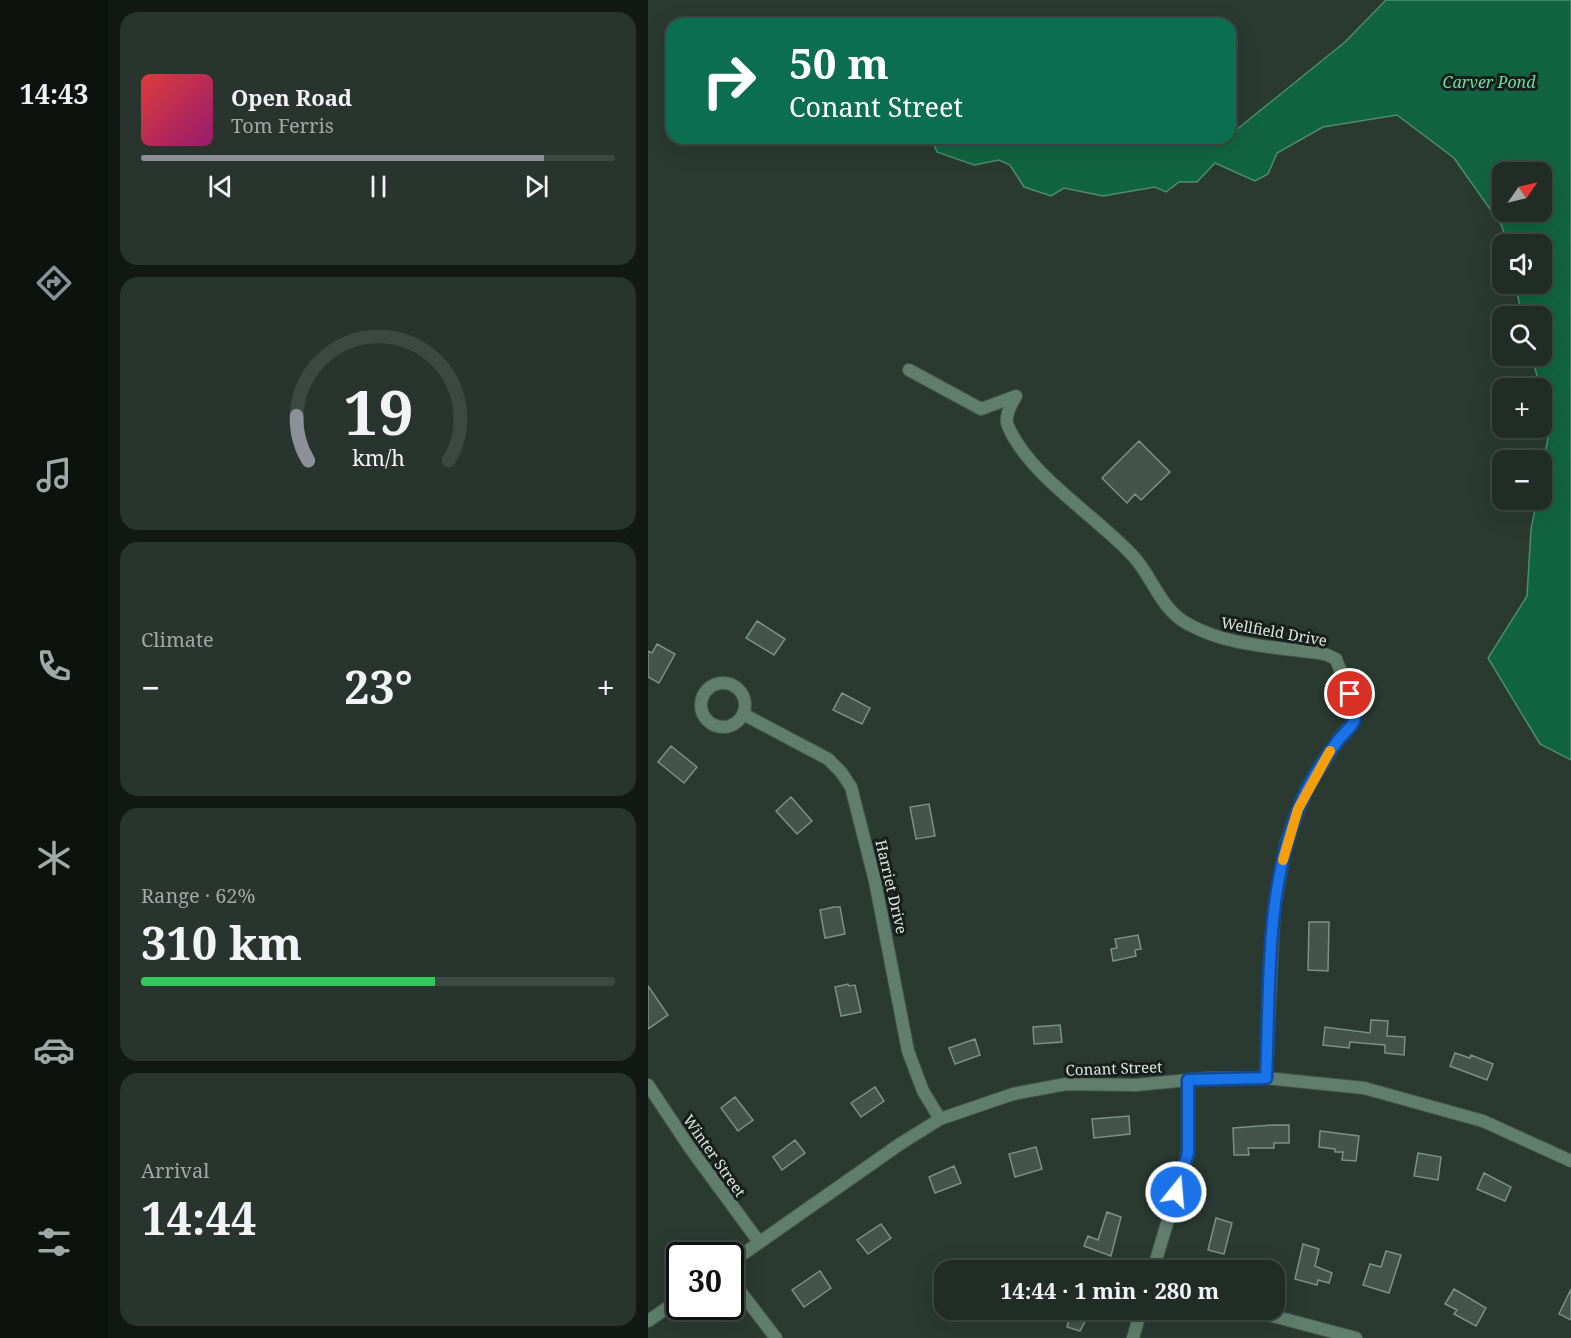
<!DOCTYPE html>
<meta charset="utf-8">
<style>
body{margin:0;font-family:"Noto Serif",serif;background:#28342d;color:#f1f3f6;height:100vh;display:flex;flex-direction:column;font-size:22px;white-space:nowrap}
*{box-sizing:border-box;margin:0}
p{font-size:20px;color:#a2a7a7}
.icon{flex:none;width:33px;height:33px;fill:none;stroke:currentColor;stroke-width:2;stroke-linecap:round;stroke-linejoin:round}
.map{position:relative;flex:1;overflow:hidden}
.panel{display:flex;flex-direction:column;gap:12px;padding:12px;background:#121814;width:540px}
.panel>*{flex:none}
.hud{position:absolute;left:18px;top:18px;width:570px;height:126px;border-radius:18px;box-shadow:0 6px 24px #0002,0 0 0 2px #3d4842;background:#0b6e4f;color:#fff;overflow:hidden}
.needle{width:39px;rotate:56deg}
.buttons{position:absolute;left:844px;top:162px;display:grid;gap:12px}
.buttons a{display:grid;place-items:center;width:60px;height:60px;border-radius:12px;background:#202c25;box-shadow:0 6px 24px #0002,0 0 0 2px #3d4842;font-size:30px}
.speed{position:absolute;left:18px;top:1242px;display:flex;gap:12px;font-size:30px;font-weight:700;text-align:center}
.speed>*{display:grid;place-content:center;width:78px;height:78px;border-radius:50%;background:#202c25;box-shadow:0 6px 24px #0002,0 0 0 2px #3d4842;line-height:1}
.speed .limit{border:3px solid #111;border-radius:9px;background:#fff;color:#111}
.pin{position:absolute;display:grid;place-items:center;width:51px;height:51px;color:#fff;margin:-26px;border:3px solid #fff;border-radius:50%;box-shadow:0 2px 6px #0007}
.me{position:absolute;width:66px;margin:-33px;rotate:17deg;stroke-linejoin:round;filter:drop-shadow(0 0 4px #0008)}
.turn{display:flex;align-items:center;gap:21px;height:126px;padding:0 24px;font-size:27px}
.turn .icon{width:78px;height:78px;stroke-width:2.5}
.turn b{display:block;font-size:42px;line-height:51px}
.big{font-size:45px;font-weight:700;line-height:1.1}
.panel .card{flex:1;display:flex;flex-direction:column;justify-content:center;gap:9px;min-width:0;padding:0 21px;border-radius:18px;background:#28342d}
.panel .dial{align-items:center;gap:0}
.dial svg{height:156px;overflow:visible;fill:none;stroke:#3d4842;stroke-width:7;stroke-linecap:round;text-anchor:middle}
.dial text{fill:#f1f3f6;stroke:none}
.song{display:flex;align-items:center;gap:18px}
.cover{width:72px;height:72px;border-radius:9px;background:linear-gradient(135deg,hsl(0 70% 55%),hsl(320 70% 35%))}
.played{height:6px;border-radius:3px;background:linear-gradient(90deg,#8c9099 85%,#3d4842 85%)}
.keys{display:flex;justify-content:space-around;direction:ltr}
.heat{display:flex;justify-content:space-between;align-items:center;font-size:33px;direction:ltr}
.charge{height:9px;border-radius:4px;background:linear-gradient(90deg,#34c759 62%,#3d4842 0)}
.trip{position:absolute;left:286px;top:1260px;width:351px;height:60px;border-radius:18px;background:#202c25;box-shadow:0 6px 24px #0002,0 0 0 2px #3d4842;font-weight:700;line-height:60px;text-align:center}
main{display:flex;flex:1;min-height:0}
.menu{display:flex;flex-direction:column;width:108px;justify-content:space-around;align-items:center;background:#0d120f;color:#a2a7a7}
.menu .icon{width:42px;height:42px}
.menu .current{color:#8c9099}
.menu b{font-size:27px;color:#f1f3f6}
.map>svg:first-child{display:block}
.water{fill:#116442;stroke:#4e8b72;stroke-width:1.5;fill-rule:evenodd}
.building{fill:#43544a;stroke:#7d9085;stroke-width:1.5}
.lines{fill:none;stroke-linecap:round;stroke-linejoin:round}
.street-casing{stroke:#47564d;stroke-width:14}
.street{stroke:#607e6d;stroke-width:12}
.route-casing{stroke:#114b97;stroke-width:15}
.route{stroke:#1a73e8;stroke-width:10}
.slow{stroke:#f59e0b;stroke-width:10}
.labels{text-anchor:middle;stroke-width:6;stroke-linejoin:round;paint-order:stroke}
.street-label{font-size:15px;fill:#dde7e1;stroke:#181f1b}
.water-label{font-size:16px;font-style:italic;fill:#70d9a4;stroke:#181f1b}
</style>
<main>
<nav class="menu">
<b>14:43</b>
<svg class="icon current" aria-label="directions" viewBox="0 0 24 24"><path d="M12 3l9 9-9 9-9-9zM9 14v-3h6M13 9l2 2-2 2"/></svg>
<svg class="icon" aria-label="music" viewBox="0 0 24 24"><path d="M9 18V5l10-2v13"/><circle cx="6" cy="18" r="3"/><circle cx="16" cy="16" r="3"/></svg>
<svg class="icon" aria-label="phone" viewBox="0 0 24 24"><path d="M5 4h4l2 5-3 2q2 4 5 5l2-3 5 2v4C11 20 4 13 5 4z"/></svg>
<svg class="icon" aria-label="climate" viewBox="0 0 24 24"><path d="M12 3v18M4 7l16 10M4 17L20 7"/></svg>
<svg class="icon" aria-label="car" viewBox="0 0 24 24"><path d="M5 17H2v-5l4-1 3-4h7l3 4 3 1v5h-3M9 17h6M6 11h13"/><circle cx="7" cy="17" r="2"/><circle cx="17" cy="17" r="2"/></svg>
<svg class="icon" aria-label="filters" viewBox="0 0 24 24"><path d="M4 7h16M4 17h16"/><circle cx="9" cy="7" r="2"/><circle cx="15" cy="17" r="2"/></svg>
</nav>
<section class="panel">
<div class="card">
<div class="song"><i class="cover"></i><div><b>Open Road</b><p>Tom Ferris</p></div></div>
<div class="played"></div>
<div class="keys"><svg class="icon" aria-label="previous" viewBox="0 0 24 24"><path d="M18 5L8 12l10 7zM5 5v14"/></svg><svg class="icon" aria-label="pause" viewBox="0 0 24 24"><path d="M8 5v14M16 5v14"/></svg><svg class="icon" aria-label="next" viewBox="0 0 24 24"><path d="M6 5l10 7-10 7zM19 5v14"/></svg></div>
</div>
<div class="card dial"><svg viewBox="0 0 100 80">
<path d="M14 69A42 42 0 1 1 86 69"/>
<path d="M14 69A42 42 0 0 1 8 46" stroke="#8c9099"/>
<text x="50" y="56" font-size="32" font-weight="700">19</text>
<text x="50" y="72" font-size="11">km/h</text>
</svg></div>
<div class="card"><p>Climate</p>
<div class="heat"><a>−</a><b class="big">23°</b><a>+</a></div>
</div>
<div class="card"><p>Range · 62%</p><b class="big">310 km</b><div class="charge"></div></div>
<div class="card"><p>Arrival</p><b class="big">14:44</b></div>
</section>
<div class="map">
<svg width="923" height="1338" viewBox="0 0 923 1338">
<rect width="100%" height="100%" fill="#2a3a31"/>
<path class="water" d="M738,0h185v760l-31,-16 -52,-86 39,-62 4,-67 6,-29h5v-31l8,-41 -18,-72h10v-40h-20l-7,-32h27v-40h-36l-4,-18 -48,-68 -57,-43 -74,12 -46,26 -9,21 -13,7 -40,-18 -18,19h-18l-13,10 -11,-5 -52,9 -39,-8 -13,8 -27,-9 -14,-22 -11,-5 -25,5 -37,-13 -6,-14h299v-3l115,-93zM855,172h39v40h-39z"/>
<path class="building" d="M491,441l31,31 -29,28 -6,-6 -8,9 -25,-25z
M109,621l28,18 -11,16 -28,-17z
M9,644l18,10 -16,29 -11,-6v-26l4,2z
M194,693l28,15 -8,16 -29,-14z
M23,746l26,21 -13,16 -26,-21z
M143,797l21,24 -15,13 -21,-23z
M281,804l6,32 -19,3 -6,-32z
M186,907h6l5,27 -20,4 -5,-28z
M661,922h20l-1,49 -20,-1z
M490,935l3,14 -6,1 1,6 -23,5 -2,-12 6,-1 -2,-9z
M200,984l1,2 6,-1 6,27 -20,4 -6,-29z
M0,986l20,29 -20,14z
M723,1020l17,1 -1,15 18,1 -1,18 -19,-2v-8l-35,-3 -1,6 -26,-3 2,-18 45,6z
M412,1025l2,17 -28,2 -1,-17z
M327,1039l5,16 -25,9 -6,-16z
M807,1053l15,5 1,-3 22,9 -6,16 -37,-14z
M227,1087l9,14 -23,16 -10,-14z
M87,1097l18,23 -15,11 -17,-23z
M481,1116l1,18 -36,4 -2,-19z
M625,1125h16v18h-15v5h-26l1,7h-15l-1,-27z
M672,1131l39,5 -3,25 -14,-1 1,-8h-8v-3l-16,-2z
M147,1140l10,13 -23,17 -9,-13z
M388,1147l6,22 -27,8 -6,-23z
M770,1153l23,4 -3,23 -24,-4z
M306,1166l7,17 -26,10 -6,-16z
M836,1173l27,14 -6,14 -28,-12z
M459,1212l14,5 -10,39 -27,-10 4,-10 10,4z
M568,1218l16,5 -8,31 -16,-4z
M233,1224l10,14 -23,16 -11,-14z
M655,1244l16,5 -4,17 17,7 -3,10 -11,-3 -1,5 -22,-6z
M738,1251l15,4 -12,38 -26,-8 7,-21 11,3z
M172,1271l11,17 -27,19 -12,-17z
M806,1289l32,19 -10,18 -22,-12 3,-4 -12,-6z
M923,1289v31l-12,-6z
M409,1310h34l-11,21 -13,-4 3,-11 -13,-3z"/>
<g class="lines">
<g class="street-casing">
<path id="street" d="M261,370l72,39 35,-13c-5,9 -12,20 -8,30 21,50 90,91 126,131 19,21 27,53 54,67 41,23 91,23 137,30l11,5 18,47v15l-16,19 -31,48 -21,55 -12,69 -8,166
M53 705a22 22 0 1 1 44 0a22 22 0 1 1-44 0Z
M95,714l85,45 13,13 10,15 24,94 33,170 15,40 17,28
M0,1085l42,63 69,94
M82,1263l170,-119 40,-25 73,-25 53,-10 70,1 73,-7h57l98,10 119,33 88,40
M505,1270l35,-117v-73
M82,1278l46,60
M602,1310l106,28
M0,1321l32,-22
M485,1338l8,-28"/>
</g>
<use href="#street" class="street"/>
</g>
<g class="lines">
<g class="route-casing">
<path id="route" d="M528,1192l12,-39v-73l78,-2c4,-89 -1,-184 32,-268 9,-24 23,-47 39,-68 4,-6 14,-14 17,-21 3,-8 -1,-19 -4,-27"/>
</g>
<use href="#route" class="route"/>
<path class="slow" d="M635,860l15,-51 32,-58"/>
</g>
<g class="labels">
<g class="street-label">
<text transform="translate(626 632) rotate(10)" y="5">Wellfield Drive</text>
<text transform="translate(243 887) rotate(77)" y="5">Harriet Drive</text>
<text transform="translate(466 1069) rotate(-2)" y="5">Conant Street</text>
<text transform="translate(66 1156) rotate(55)" y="5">Winter Street</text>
</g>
<g class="water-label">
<text x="841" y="88">Carver Pond</text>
</g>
</g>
</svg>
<div class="buttons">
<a><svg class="needle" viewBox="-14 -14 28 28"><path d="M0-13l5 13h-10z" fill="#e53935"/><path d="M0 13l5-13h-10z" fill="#a2a7a7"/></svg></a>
<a><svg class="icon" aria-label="sound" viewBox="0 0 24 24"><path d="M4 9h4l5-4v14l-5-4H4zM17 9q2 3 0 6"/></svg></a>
<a><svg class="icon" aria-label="search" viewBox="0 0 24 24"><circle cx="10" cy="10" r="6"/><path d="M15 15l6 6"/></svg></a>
<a>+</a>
<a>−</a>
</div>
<div class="speed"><div class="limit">30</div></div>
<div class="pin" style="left:702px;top:694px;background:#d93025"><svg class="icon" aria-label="arrive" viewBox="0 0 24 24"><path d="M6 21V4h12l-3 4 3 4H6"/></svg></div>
<svg class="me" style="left:528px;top:1192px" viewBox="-20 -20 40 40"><circle r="17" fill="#1a73e8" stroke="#fff" stroke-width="3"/><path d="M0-11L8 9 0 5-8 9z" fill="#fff"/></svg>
<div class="trip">14:44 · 1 min · 280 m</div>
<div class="hud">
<div class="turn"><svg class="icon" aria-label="right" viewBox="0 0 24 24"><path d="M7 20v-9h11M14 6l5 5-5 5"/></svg><div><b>50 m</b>Conant Street</div></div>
</div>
</div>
</main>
